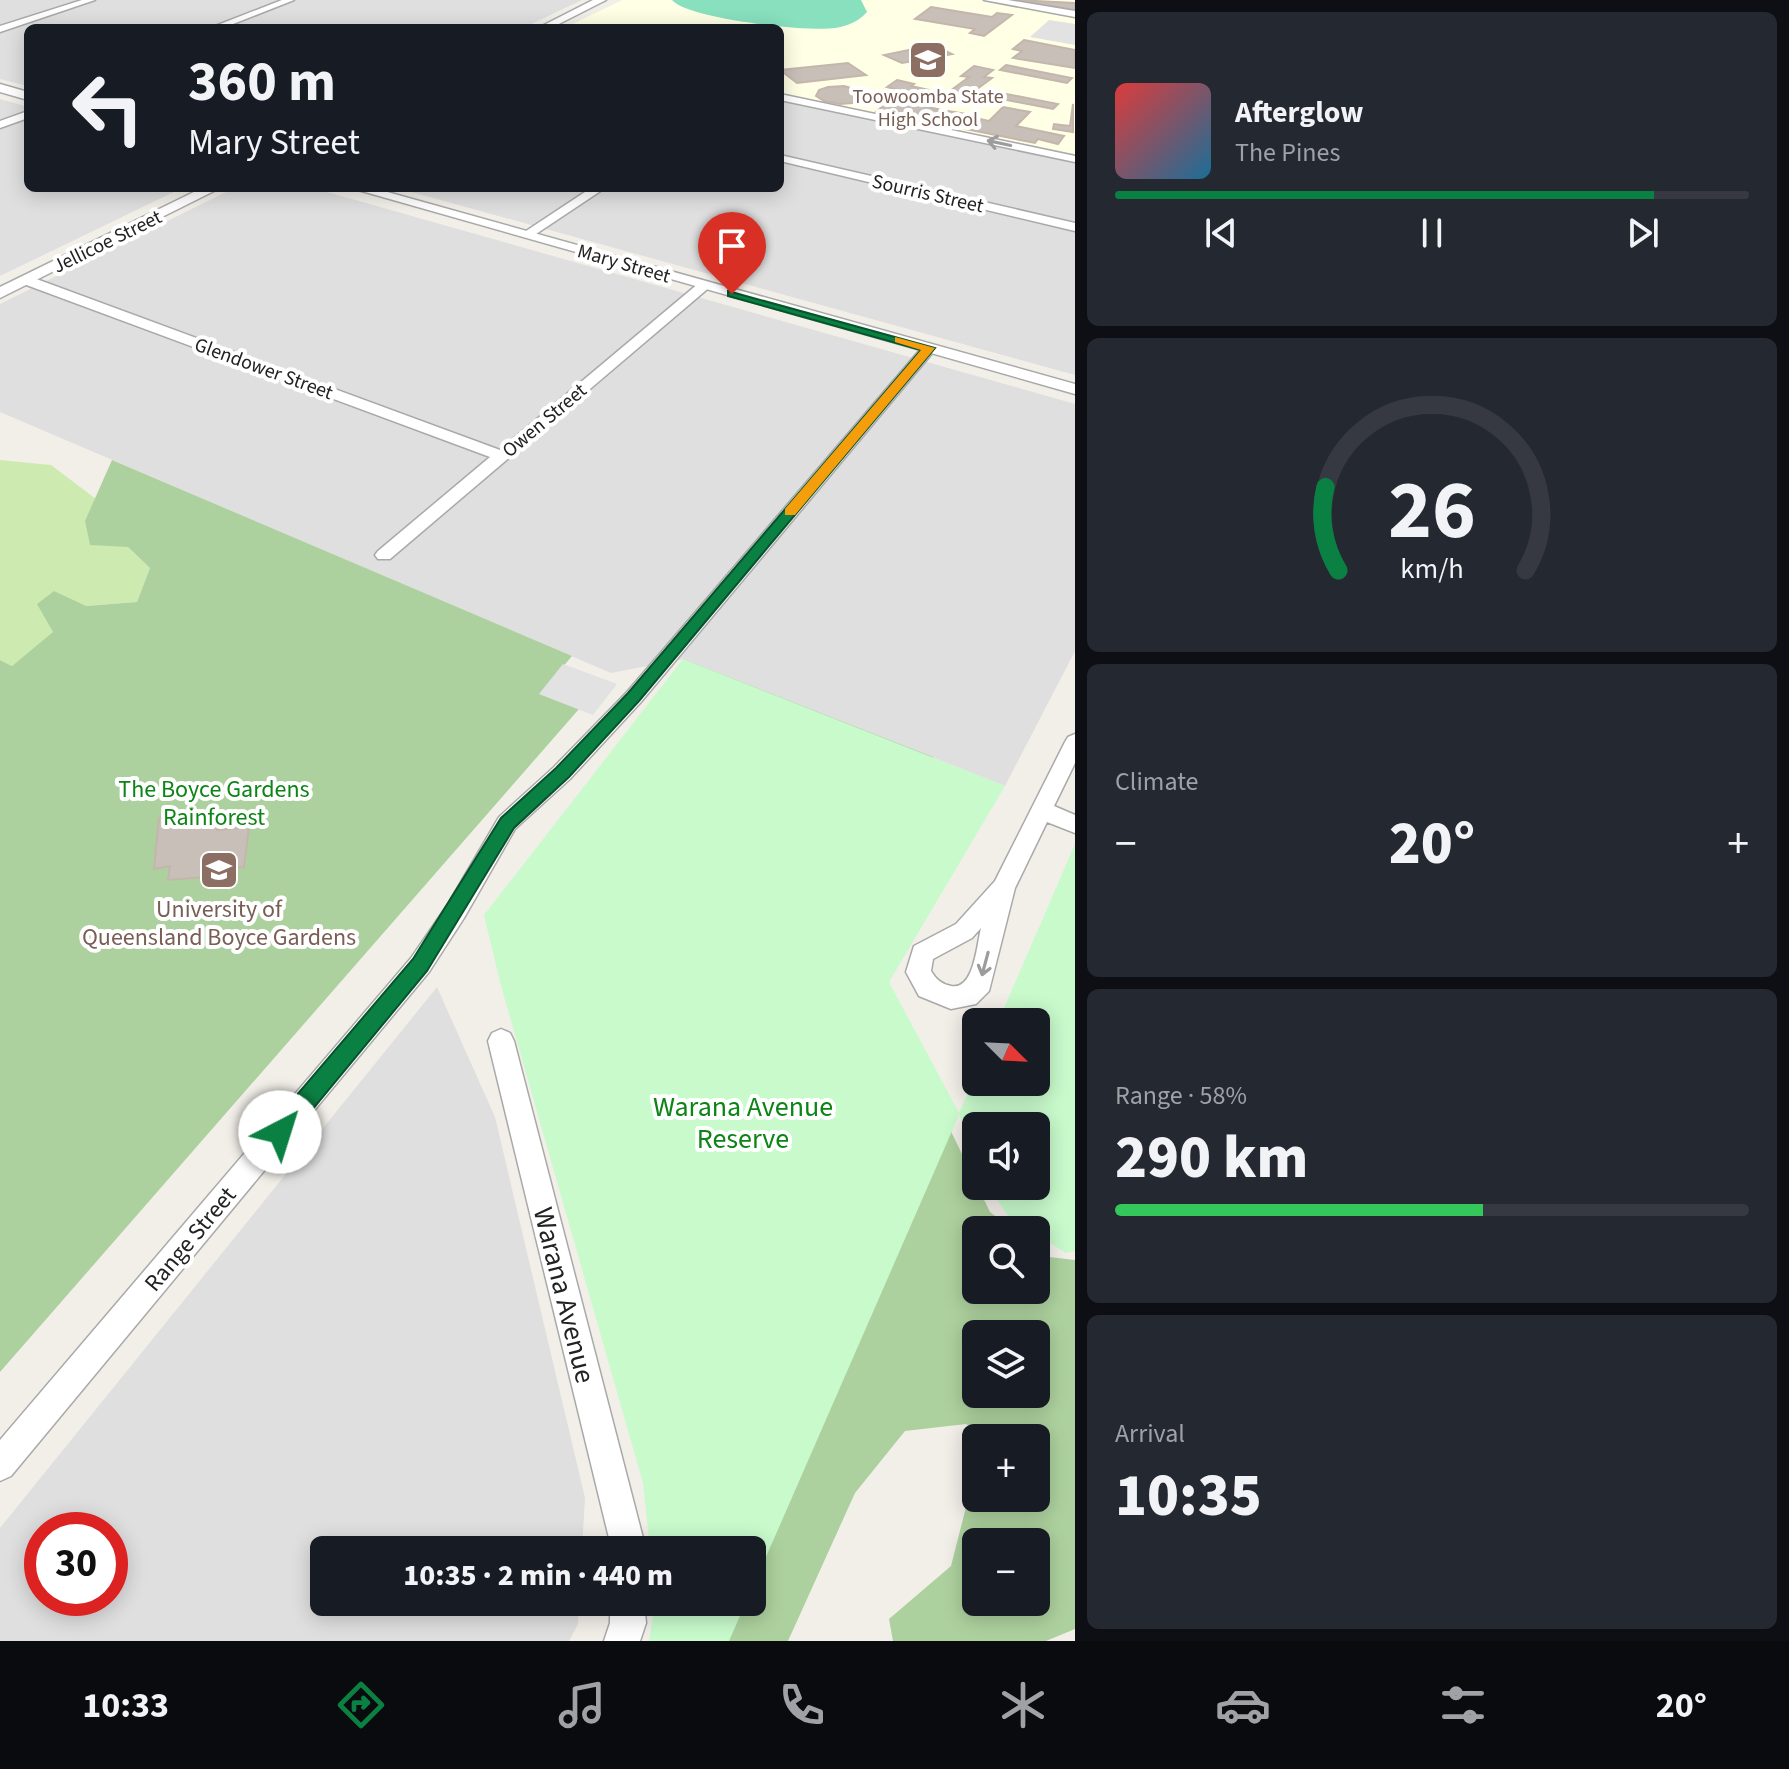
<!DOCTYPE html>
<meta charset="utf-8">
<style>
body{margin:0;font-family:"Source Sans 3",sans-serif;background:#242831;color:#f1f3f6;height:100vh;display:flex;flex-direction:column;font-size:30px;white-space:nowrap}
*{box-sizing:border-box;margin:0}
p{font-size:26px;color:#9ea1a6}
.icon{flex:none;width:44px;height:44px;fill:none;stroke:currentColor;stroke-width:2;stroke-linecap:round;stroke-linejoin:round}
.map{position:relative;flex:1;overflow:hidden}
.panel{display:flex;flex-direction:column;gap:12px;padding:12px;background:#0d0f14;width:714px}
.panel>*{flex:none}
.hud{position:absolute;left:24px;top:24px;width:760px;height:168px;border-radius:12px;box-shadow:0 4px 20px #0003;background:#171b24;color:#f1f3f6;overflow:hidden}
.needle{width:52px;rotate:114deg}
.buttons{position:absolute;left:962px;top:1008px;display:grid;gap:16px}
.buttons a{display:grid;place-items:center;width:88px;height:88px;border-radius:12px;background:#171b24;box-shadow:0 4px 20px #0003;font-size:40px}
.speed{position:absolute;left:24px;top:1512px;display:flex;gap:16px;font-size:40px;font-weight:700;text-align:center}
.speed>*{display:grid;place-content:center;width:104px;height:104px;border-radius:50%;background:#171b24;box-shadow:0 4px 20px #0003;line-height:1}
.speed .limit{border:12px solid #d22;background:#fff;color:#111}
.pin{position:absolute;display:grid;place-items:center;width:68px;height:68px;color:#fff;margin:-82px -34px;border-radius:50% 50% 50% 0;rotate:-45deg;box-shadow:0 0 8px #0007}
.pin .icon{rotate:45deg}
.me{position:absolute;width:88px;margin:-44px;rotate:40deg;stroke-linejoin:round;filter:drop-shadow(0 0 6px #0008)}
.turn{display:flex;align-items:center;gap:28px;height:168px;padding:0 32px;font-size:36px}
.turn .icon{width:104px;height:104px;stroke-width:2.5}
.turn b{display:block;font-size:56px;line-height:68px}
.big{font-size:60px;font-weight:800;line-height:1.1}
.panel .tile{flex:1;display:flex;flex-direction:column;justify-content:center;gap:12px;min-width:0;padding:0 28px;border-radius:12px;background:#242831}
.panel .dial{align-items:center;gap:0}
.dial svg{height:208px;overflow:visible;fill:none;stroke:#363941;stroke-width:7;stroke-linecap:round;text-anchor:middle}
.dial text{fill:#f1f3f6;stroke:none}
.song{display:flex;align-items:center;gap:24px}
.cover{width:96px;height:96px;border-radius:12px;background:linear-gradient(135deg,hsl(0 70% 55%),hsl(200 70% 35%))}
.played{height:8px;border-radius:4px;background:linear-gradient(90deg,#0b8043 85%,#363941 85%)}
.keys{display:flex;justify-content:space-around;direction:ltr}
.heat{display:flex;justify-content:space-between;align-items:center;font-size:44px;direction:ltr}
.charge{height:12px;border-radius:6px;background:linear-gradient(90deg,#34c759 58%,#363941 0)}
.trip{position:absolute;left:310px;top:1536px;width:456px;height:80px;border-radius:12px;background:#171b24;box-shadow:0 4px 20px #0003;font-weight:800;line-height:80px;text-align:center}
.dock{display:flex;height:128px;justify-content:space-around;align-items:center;background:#090b0e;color:#9ea1a6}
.dock .icon{width:56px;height:56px}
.dock .current{color:#0b8043}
.dock b{font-size:36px;color:#f1f3f6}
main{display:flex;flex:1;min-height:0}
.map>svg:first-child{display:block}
.residential{fill:#e0dfdf;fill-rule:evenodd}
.education{fill:#ffffe5}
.grass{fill:#cdebb0}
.forest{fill:#add19e;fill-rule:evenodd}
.park{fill:#c8facc}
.pitch{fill:#88e0be}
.parking{fill:#e2e2e2}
.building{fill:#c7bfb8;stroke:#c4b6ab;stroke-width:2}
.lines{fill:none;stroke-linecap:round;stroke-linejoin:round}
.minor-casing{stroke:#a9a9a9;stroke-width:3}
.tertiary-casing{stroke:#a9a9a9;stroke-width:3}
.minor{fill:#fff;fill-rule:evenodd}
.tertiary{fill:#fff;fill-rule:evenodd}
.oneway{stroke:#9c9c9c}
.route{fill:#0b8043;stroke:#07532c;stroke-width:2}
.slow{fill:#f59e0b}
.labels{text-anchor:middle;stroke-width:8;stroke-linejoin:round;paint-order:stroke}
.far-education-label{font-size:20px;fill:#785e54;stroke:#fff}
.far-street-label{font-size:20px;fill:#222;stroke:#fff}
.park-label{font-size:24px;fill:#0c8416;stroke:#fff}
.education-label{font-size:24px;fill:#785e54;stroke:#fff}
.street-label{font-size:24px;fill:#222;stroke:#fff}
.near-park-label{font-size:28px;fill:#0c8416;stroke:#fff}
.near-street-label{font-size:28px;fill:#222;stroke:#fff}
</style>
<main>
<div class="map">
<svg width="1075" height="1641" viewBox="0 0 1075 1641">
<rect width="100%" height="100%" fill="#f2efe9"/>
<path class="residential" d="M0,0h582l-59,28h-495v58l-28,-7z
M780,93l295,61v221l-678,-187h383z
M0,99l28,8v81h154l-182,88z
M234,188h79l762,216v247l-70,135 -322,-127 -72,14 -611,-261v-108z
M437,987l58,130 90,381 -3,52h-258v52h255l-1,22 -9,17h-569v-113zM110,1530v68h-68v-68z"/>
<path class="education" d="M622,0h453v154l-295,-61v-65h-215z"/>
<path class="grass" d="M0,460l51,5 45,34 -11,22 43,26 22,21 -13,34 -51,4 -74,60 -12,-6z"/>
<path class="forest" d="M112,460l460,196 -32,38 39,15 -579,663v-712l12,6 41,-34 -16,-28 17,-13 32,15 51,-4 13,-34 -22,-21 -38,-2 -5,-24z
M683,659l250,98 -89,153 146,302 23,18h-37v60h60v-43l13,10 26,3v369l-29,12h-153l-4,-22 62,-53 25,-98v30h60v-60h-52v-4l-18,-10 -61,7 -50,62 -67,148h-69l15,-39h18v-52zM976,1334h60v60h-60zM976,1542h60v60h-60z"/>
<path class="park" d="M683,659l322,127 -116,196 70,131 17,-39v8h60v-60h-38l77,-178v407l-9,2 -30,-19v-4c-25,-1 -36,-24 -45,-44h45v-60h-60v26l-17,-37 -207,474v-39h-102l-7,-67 -143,-501 -16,-67z
M655,1602h91l-17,39h-80z"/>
<path class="pitch" d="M672,0h189l6,12c-9,10 -20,14 -32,16 -28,4 -147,-9 -163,-28z"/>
<path class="parking" d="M1049,20l26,4v21l-45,-8z
M563,664l54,20 -24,31 -54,-21z"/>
<path class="building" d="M1017,0l58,3v7z
M931,7l61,10 5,-4 15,2 -28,21 -14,-3 5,-4 -60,-10z
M1024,40l51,10v18l-62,-10 9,-7 -9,-2z
M933,45l19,9 -50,9 -18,-8z
M848,63l18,12 -69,8 -17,-13z
M1006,65l66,13 -5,5 -67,-13z
M974,66l19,4 -9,7 8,1 -27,20 -19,-4 23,-17 -8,-1z
M897,80l17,4 -3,2 54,12 -9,7 -69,-18z
M844,86l34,10 -1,5 -37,3 -16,-3 -8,-5 3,-6 9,-3z
M991,91l67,13 -5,5 -67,-13z
M885,98l57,12 24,4 -6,6 -10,-3 -2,2 4,1 -7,7 -69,-15 8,-7 -7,-1z
M1073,104v28l-20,-3 1,-5 16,2z
M1003,107l27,5 -14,14 48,10 -6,8 -20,-5 -3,4 -69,-14 10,-11 13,3z
M204,813l9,5 4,12 32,-3 -5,40 -36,2 -2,8 -38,3 2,-14 -16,3 5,-51z"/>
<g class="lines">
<g class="minor-casing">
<path id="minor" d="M82,0h13l-95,32v-6z
M282,0h12l-71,28h-13z
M780,94l295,62v6l-295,-62z
M28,111v7l-28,10v-7z
M780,155l295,68v8l-295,-70z
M591,188h14l-75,50 -10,-3z
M21,277h10l469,173 199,-167 12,3 -321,273h-12l-3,-4 3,-4 112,-94 -469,-174z
M929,344l7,4 -2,3 -293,351 -71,77 -55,50 -51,89 -35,54 -418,504 -11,5v-41l411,-482 37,-54 51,-87 55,-50 73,-75 297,-347z
M1075,734v29l-21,43 21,9v18l-28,-11 -32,66 -26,103 -13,13 -25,5 -32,-13 -13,-24 8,-26 42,-22 39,-43 70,-139 3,-5zM981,928c-4,16 -7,63 -30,58 -10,-2 -15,-7 -20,-15l2,-12 39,-21z
M501,1029l9,4 4,8 129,497v12h-34v-12l-121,-497 4,-8z
M610,1602h34l2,21 -6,18h-36l6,-18z"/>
</g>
<g class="tertiary-casing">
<path id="tertiary" d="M593,0h13l-55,28h-13z
M984,0h24l67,11v6z
M0,84l28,8v8l-28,-8z
M202,188h18l-220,110v-11z
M351,188h22l702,196v10z"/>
</g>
<use href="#minor" class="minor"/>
<use href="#tertiary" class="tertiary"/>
</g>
<defs><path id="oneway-shaft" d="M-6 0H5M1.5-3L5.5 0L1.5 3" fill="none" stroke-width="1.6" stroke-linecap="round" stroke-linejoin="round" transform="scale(2)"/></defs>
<g class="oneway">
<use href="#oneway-shaft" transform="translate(999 143) rotate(-168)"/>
<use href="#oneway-shaft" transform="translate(985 964) rotate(105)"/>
</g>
<path class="route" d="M728,291l207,57 -296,353 -70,76 -55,51 -87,143 -139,168 -8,4 -8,-4 -3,-7 3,-8 141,-165 88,-141 55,-50 72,-75 293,-343 -193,-54z"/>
<path class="slow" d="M895,337l40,11 -140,167h-10v-6l136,-159 -26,-8z"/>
<defs>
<g id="school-square" transform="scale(2)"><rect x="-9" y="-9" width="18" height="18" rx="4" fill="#8d6e63" stroke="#fff"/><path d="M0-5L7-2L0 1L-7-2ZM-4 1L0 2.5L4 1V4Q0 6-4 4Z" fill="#fff"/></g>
<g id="university-square" transform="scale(2)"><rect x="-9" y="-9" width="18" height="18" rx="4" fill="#8d6e63" stroke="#fff"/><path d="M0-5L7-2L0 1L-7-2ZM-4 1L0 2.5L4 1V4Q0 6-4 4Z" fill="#fff"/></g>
</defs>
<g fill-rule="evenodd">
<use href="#school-square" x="928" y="60"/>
<use href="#university-square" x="219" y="870"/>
</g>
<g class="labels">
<g class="far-education-label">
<text x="928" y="103">Toowoomba State<tspan x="928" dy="23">High School</tspan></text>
</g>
<g class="far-street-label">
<text transform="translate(928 193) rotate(13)" y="7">Sourris Street</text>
<text transform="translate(107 241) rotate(-26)" y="7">Jellicoe Street</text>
<text transform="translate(624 263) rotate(16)" y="7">Mary Street</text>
<text transform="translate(264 368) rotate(20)" y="7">Glendower Street</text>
<text transform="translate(544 420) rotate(-40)" y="7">Owen Street</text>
</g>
<g class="park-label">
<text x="214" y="797">The Boyce Gardens<tspan x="214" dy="28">Rainforest</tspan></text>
</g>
<g class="education-label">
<text x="219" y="917">University of<tspan x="219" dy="28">Queensland Boyce Gardens</tspan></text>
</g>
<g class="street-label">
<text transform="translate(190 1239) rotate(-50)" y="8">Range Street</text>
</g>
<g class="near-park-label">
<text x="743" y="1116">Warana Avenue<tspan x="743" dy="32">Reserve</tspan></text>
</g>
<g class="near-street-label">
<text transform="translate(565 1295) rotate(76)" y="10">Warana Avenue</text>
</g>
</g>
</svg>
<div class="buttons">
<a><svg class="needle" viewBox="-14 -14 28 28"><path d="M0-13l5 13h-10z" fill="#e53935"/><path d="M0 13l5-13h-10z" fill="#9ea1a6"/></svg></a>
<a><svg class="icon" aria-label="sound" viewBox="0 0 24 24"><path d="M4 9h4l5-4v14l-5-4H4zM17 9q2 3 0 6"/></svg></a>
<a><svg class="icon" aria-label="search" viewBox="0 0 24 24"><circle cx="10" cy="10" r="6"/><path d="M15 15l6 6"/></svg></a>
<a><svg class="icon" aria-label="layers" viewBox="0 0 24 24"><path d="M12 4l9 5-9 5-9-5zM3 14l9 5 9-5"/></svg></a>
<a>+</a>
<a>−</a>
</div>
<div class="speed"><div class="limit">30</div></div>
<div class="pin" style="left:732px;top:294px;background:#d93025"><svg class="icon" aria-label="arrive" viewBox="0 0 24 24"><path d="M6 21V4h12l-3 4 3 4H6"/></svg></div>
<svg class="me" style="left:280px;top:1132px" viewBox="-20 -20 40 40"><circle r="19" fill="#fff"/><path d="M0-13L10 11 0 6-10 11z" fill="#0b8043"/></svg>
<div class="trip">10:35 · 2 min · 440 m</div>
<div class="hud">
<div class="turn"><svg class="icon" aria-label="left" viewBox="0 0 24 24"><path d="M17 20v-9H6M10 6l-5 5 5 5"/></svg><div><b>360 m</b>Mary Street</div></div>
</div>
</div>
<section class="panel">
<div class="tile">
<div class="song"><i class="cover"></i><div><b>Afterglow</b><p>The Pines</p></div></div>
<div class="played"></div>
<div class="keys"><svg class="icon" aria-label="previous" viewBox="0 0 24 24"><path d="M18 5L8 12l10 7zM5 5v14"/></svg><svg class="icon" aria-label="pause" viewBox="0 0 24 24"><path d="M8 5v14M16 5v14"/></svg><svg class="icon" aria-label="next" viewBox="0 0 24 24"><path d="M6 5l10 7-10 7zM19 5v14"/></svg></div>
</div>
<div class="tile dial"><svg viewBox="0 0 100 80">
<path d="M14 69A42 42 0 1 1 86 69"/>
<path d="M14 69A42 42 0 0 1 9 37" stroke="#0b8043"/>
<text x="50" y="56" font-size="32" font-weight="700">26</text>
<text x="50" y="72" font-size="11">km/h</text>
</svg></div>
<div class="tile"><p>Climate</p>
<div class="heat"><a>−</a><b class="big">20°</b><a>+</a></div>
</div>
<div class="tile"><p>Range · 58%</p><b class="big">290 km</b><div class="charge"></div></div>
<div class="tile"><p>Arrival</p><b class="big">10:35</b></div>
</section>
</main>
<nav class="dock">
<b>10:33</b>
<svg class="icon current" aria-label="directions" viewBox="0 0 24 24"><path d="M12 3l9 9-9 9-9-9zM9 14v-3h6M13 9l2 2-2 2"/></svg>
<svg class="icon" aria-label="music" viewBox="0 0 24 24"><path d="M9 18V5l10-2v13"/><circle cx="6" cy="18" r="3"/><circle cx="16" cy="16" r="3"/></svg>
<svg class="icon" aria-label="phone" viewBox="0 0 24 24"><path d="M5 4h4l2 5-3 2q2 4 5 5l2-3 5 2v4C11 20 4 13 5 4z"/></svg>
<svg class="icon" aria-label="climate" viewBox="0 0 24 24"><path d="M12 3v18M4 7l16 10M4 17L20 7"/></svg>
<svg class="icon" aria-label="car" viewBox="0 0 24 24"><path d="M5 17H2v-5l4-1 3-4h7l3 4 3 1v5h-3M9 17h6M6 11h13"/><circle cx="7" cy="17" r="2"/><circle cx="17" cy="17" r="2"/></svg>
<svg class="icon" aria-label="filters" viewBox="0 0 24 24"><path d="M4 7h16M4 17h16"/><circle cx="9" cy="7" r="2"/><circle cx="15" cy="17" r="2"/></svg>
<b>20°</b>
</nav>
